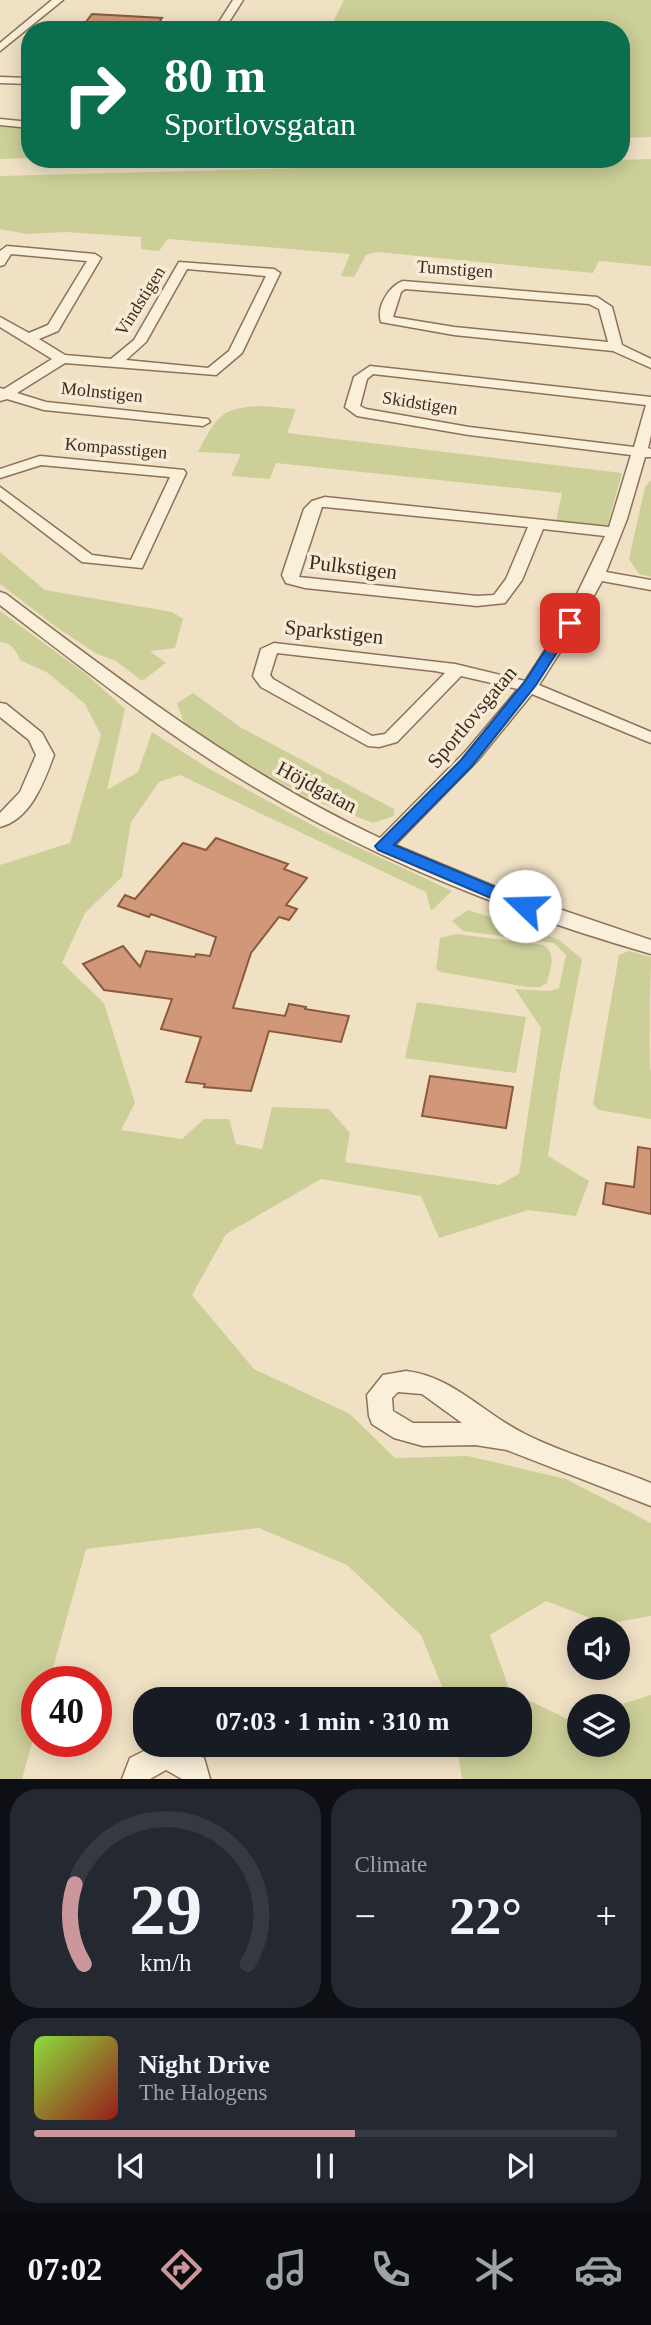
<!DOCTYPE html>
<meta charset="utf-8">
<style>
body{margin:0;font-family:"Times New Roman",serif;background:#242831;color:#f1f3f6;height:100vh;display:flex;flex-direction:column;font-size:26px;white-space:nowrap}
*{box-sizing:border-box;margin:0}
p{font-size:23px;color:#9ea1a6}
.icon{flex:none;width:38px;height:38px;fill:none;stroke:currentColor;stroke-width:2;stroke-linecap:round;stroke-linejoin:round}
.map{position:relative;height:1779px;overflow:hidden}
.side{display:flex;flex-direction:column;gap:10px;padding:10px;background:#0d0f14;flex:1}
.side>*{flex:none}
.top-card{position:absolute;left:21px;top:21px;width:609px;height:147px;border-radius:28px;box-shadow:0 4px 18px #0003;background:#0b6e4f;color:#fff;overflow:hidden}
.buttons{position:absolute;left:567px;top:1617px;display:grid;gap:14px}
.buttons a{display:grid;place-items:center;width:63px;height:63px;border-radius:50%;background:#171b24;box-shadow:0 4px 18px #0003;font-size:35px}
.speed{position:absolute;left:21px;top:1666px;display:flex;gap:14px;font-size:35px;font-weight:700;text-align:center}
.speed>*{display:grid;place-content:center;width:91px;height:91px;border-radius:50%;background:#171b24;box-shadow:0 4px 18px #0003;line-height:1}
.speed .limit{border:10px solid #d22;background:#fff;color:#111}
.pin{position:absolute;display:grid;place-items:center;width:60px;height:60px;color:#fff;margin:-30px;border-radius:14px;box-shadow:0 4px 10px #0006}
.me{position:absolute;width:77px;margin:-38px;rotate:291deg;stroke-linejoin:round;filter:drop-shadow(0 0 5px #0008)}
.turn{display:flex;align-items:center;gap:24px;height:147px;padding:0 28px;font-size:32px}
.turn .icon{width:91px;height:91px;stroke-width:2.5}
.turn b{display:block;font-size:49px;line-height:60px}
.big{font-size:52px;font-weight:700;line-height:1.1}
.side .tile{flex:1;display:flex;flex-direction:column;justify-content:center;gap:10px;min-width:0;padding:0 24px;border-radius:28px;background:#242831}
.side .dial{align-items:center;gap:0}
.dial svg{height:182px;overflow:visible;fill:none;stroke:#363941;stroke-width:7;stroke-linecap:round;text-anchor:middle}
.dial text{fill:#f1f3f6;stroke:none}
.song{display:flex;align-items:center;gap:21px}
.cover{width:84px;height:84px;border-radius:10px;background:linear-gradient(135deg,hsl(90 70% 55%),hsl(0 70% 35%))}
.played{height:7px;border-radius:4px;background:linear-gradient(90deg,#cc979c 55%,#363941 55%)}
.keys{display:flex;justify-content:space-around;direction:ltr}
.heat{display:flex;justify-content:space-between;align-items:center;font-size:38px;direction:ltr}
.side .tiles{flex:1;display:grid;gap:10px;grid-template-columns:1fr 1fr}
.tile:last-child{grid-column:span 2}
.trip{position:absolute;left:133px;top:1687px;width:399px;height:70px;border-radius:28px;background:#171b24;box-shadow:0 4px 18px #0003;font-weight:700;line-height:70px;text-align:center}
.menu{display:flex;height:112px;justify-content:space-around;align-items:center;background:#090b0e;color:#9ea1a6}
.menu .icon{width:49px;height:49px}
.menu .on{color:#cc979c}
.menu b{font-size:32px;color:#f1f3f6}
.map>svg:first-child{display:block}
.green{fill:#cccf98}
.building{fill:#d09879;stroke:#8d593e;stroke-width:2}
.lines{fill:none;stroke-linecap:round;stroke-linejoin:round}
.minor-casing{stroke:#8c725a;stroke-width:3}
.minor{fill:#faefd9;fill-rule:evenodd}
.route{fill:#1a73e8;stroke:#114b97;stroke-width:2}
.labels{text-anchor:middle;stroke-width:7;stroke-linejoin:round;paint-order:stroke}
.far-street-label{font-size:18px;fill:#3c2b1e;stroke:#f7ebd5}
.street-label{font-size:21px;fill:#3c2b1e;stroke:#f7ebd5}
</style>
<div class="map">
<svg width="651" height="1779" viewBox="0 0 651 1779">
<rect width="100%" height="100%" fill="#f0e1c5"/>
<path class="green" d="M344,0h307v137l-30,1v-108h-292z
M0,125l30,2v31l-30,1z
M651,159v107l-52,-5 -6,12 -216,-21 -11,3 -12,22 -13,-1 9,-22 -182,-15 -9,12 -18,-2v-12l-76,-5 -38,2 -27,-5v-53z
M262,406l34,3 -9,24 335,40 -15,54 -51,-6 6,-28 -286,-30 -6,16 -39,-3 10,-22 -43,-2c18,-34 22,-45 64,-46z
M651,480v97l-12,-3 -10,-15 16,-72z
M0,552l45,38 127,22 11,7 -8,29 -25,3 16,12 -24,18 -26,-20 -19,-7 -38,-25 -59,-45z
M0,611l86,63 39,35 -18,81 31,-18 14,-40 54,35 113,62 133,62 -21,20 -5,-19 -246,-117 -21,7 -28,40 -9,55 -37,36 -23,50 42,40 31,100 -14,27 61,9 22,-20h25l7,25 26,5 10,-42 57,2 21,24 -5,29 154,23 20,-11 22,-146 -26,-39 35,2 9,-3 7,-33 -12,-12 -91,-12 -11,-10 16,-11 90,29 24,20 -21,110 -13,87 41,25 -13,35 -48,-6 -89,28 -18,-42 -100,-17 -95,55 -34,61 62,74 96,45 45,44 73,-2 98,23 85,44v93l-45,8 -60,-23 -56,34 20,56 61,30 8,-3v27h39v-39h-2l35,-11v84h-189l-5,-34h63v-46h-73l-26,-64 -74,-70 -88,-37 -173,21 -37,133h-12v44l-15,53h-22v-914l70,-22 31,-108 -16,-31 -37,-31 -28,-13c-4,-10 -9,-18 -20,-18z
M193,693l47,34 154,82v7l-21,7 -63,-24 -85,-48 -41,-28 -7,-20z
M456,934l88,11c13,10 6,23 3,38l-7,4h-13l-86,-15 -5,-3 4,-31z
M629,951l22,6c0,15 -3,108 0,114v48l-52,-9 -6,-6 26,-149z
M417,1002l109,15 -10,56 -111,-15z"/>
<path class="building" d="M92,14l70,4 -8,12h-74z
M216,838l72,26 -4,5 23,9 -21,27 11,4 -8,11 -10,-3 -28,36 -18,55 52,8 4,-12 17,3 -1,2 44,7 -8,26 -72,-11 -18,60 -47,-4 1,-3 -19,-2 15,-45 -40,-8 11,-30 -68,-9 -21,-26 40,-18 17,21 6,-16 49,6 1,-3 14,2 6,-19 -65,-23 -2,3 -31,-11 7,-11 10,4 48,-56 23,7z
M430,1076l83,11 -7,41 -84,-12z
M638,1147l13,2v65l-48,-10 3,-21 28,4z"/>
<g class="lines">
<g class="minor-casing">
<path id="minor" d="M52,0h11l-63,51v-8z
M233,0h10l-19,30h-10z
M0,77l30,1v6l-30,-1z
M0,119l30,3v6l-30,-3z
M7,246l88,8 6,4 -43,73 -19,8 26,16 46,4 23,-19 45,-78 95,7 6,4 -38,80 -26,22 -151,-12 -48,30 29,9 162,17 2,3 -7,4 -159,-16 -37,-11 -7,2v-13l4,1 48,-30 -52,-32v-10l29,16 19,-8 39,-64 -76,-7 -7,11 -4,1v-15zM187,269l79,7 -37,75 -21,17 -82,-8 20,-18z
M403,281l194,16 15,10 10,38 29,14v9l-38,-17 -159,-16 -73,-13c-5,-15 8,-36 22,-41zM405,289l184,15 10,5 9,33 -154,-15 -61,-10 8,-25z
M370,366l281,31v38l-3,13 3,1v8h-6l-18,62 -21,53 45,8v10l-49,-9 -22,40 -41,64 112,47v11l-119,-49 -54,66 -83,85 108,45 148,50v14c-141,-40 -280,-96 -405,-172 -87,-52 -166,-116 -246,-177v-13l6,2c119,90 237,180 374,244l85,-86 53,-63 -57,-13 -64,66 -18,5 -11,-1 -107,-59 -8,-11 8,-27 13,-6 181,21 70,17 39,-60 41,-85 -62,-7 -21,51 -17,23 -28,3 -172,-18 -19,-5 -4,-8 22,-66 8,-8 13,-4 284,30 22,-72 -162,-20 -112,-19 -12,-9 9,-30zM373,374l273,31 -12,42 -165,-20 -103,-18 -6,-3 7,-27zM322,507h3l203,20 -22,52 -12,16 -17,1 -178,-19zM277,653l158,18 10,2 -60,61 -13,2 -99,-57 -3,-4z
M40,456l144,14 2,3 -44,95 -60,-6 -82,-63v-12l92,68 39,5 39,-83 -129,-12 -41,13v-9z
M0,703l6,1 36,29 12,22c-10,27 -23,64 -54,72v-14l20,-21 16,-37 -7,-15 -29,-23z
M406,1371c46,5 78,43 119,63 40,20 84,32 126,49v23l-144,-56 -32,-5 -52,1 -29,-8 -22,-14 -3,-8 -2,-21 16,-20zM398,1392l24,2 40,29h-49l-20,-12 -1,-13z
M156,1745h18l30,13 6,21h-28l-16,-9 -16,9h-28l8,-21z"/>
</g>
<use href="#minor" class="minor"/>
</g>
<path class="route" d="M570,619l6,4 -40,62 -65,82 -77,78 137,57 2,4 -2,4h-12l-141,-60 -3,-4 86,-86 65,-80 39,-60z"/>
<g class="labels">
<g class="far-street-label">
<text transform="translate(455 269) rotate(4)" y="6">Tumstigen</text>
<text transform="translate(140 301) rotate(-58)" y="6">Vindstigen</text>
<text transform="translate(102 392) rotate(6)" y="6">Molnstigen</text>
<text transform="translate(420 403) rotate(9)" y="6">Skidstigen</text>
<text transform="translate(116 448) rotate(5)" y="6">Kompasstigen</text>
</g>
<g class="street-label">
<text transform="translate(353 567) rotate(7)" y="7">Pulkstigen</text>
<text transform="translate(334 632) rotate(6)" y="7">Sparkstigen</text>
<text transform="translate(472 717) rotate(-50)" y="7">Sportlovsgatan</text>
<text transform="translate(317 787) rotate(28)" y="7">Höjdgatan</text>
</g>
</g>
</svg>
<div class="buttons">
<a><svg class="icon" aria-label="sound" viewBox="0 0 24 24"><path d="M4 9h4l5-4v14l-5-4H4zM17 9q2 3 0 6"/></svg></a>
<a><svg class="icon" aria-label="layers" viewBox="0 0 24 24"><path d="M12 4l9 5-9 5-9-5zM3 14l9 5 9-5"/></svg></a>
</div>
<div class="speed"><div class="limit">40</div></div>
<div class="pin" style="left:570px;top:623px;background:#d93025"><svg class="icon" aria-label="arrive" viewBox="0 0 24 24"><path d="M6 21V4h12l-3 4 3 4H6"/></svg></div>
<svg class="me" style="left:525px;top:906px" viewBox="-20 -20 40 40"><circle r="19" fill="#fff"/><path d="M0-13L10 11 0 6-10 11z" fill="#1a73e8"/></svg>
<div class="trip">07:03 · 1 min · 310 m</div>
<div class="top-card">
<div class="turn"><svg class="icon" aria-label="right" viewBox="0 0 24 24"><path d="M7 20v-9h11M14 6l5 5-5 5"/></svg><div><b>80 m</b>Sportlovsgatan</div></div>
</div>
</div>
<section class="side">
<div class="tiles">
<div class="tile dial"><svg viewBox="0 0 100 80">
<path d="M14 69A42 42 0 1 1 86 69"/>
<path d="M14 69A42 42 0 0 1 10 34" stroke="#cc979c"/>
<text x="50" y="56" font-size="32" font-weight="700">29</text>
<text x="50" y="72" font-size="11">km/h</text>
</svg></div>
<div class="tile"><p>Climate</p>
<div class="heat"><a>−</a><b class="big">22°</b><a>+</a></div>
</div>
<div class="tile">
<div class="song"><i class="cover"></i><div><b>Night Drive</b><p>The Halogens</p></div></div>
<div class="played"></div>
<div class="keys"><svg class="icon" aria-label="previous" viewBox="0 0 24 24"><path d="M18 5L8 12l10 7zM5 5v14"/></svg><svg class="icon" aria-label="pause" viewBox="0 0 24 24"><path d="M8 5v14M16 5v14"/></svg><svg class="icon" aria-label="next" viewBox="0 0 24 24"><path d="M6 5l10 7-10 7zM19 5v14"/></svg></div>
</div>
</div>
</section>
<nav class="menu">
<b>07:02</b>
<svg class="icon on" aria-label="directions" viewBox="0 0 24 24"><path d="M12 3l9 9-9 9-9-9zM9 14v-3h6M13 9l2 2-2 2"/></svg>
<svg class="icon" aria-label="music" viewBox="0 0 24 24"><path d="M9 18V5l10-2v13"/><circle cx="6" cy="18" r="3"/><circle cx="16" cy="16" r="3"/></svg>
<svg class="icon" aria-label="phone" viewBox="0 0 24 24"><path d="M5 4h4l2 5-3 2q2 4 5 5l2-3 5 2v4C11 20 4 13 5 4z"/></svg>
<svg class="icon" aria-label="climate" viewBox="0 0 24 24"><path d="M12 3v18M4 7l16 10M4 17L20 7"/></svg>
<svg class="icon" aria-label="car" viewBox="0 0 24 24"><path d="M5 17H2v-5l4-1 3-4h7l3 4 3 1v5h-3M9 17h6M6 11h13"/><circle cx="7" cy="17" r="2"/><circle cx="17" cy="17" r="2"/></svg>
</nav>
